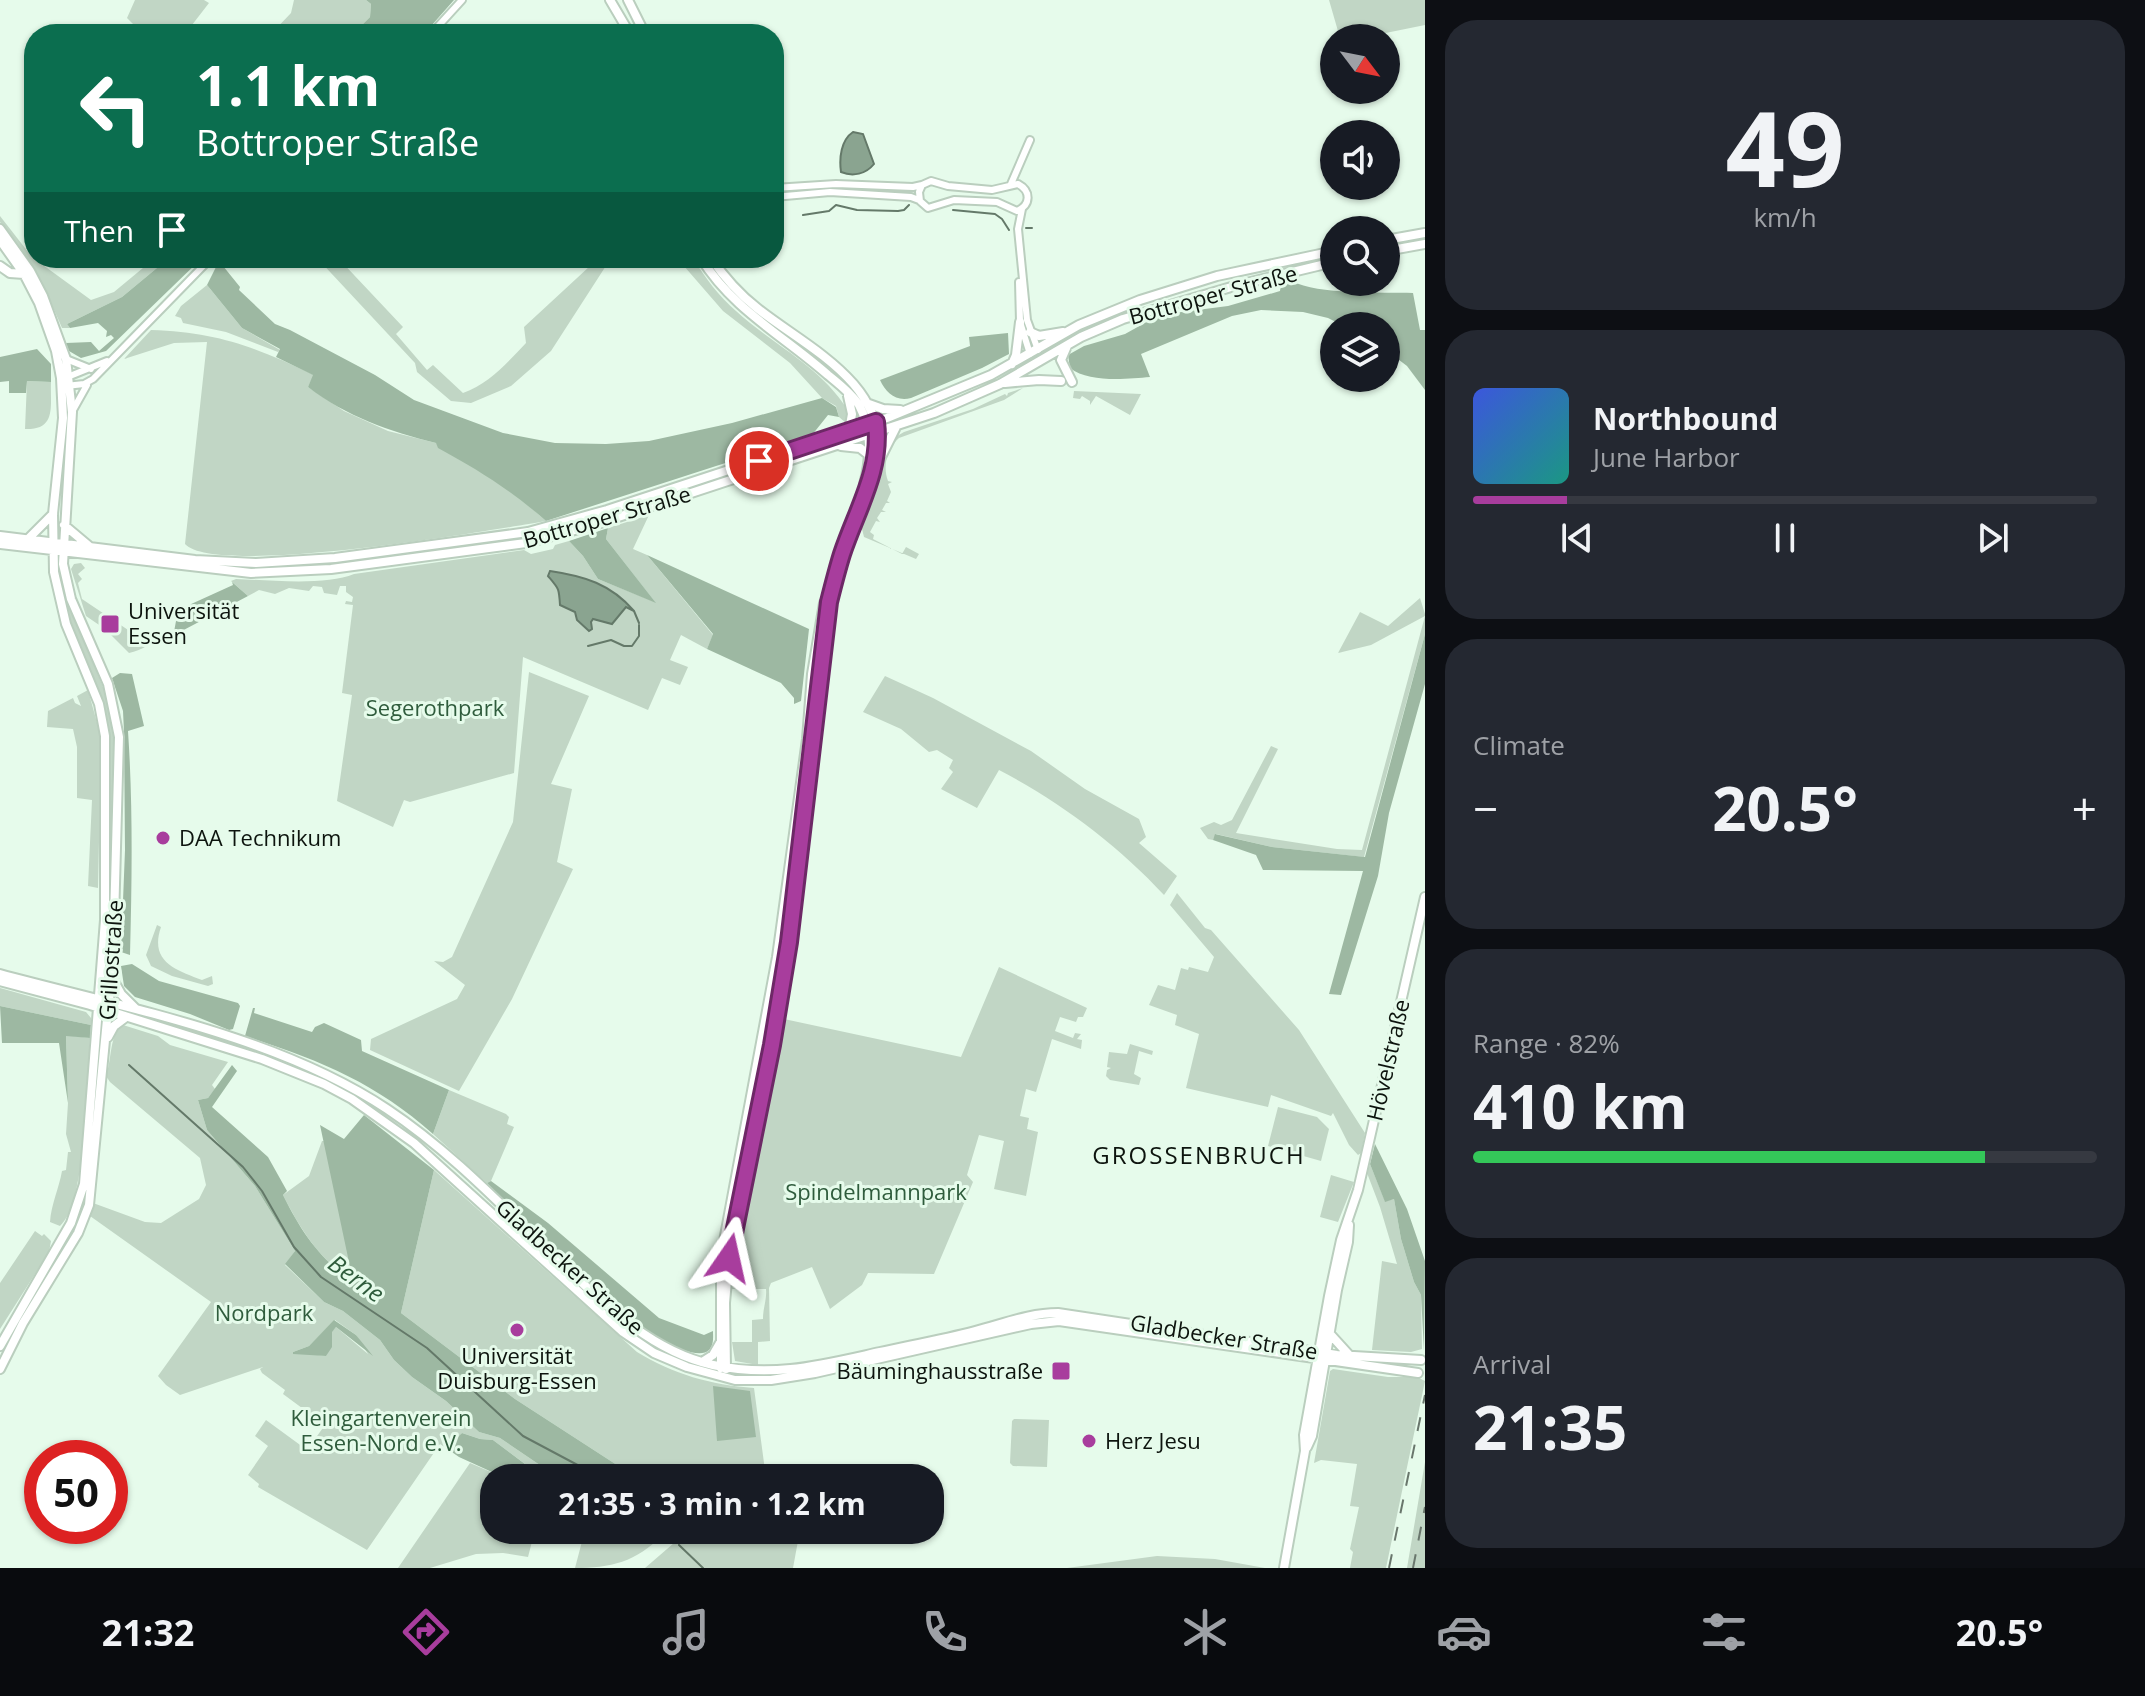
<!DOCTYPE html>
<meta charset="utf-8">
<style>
body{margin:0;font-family:"Open Sans",sans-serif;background:#242831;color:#f1f3f6;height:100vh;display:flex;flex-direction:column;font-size:30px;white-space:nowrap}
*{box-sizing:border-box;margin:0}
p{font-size:26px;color:#9ea1a6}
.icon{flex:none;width:44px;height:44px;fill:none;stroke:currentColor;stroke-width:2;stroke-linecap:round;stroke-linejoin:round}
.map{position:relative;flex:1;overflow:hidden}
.details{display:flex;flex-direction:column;gap:20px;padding:20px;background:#0d0f14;width:720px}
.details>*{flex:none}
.hud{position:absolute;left:24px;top:24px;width:760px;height:244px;border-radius:32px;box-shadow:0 2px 6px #0004;background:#0b6e4f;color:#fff;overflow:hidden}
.needle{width:52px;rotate:122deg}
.controls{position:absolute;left:1320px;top:24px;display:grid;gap:16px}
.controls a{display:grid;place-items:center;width:80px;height:80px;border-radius:50%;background:#171b24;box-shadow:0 2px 6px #0004;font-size:40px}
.speed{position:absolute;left:24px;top:1440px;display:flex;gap:16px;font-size:40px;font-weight:700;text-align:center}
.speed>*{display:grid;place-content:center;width:104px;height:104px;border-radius:50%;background:#171b24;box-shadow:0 2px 6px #0004;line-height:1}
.speed .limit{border:12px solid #d22;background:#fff;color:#111}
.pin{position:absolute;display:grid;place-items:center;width:68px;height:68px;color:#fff;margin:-34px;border:4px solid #fff;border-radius:50%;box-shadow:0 2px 8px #0007}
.me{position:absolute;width:88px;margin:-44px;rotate:11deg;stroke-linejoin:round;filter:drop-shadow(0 0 6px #0008)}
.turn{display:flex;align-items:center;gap:28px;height:168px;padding:0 40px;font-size:36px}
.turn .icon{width:104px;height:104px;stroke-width:2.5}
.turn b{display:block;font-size:56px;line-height:68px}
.then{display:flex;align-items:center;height:76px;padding:0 40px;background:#0003;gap:16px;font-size:30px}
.big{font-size:60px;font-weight:700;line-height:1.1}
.details .widget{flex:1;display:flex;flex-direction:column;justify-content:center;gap:12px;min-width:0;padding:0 28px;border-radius:32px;background:#242831}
.details .dial{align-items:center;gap:0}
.dial b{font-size:104px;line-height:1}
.song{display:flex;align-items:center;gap:24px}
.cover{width:96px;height:96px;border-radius:12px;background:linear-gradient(135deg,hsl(230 70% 55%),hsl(170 70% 35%))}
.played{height:8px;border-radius:4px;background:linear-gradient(90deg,#a83d9d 15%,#363941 15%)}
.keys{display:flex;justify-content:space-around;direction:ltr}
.heat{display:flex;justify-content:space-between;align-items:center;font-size:44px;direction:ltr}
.charge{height:12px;border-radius:6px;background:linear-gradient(90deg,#34c759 82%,#363941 0)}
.trip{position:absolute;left:480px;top:1464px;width:464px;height:80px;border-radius:32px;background:#171b24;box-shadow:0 2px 6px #0004;font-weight:700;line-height:80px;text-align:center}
.menu{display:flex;height:128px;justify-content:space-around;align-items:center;background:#090b0e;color:#9ea1a6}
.menu .icon{width:56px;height:56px}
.menu .selected{color:#a83d9d}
.menu b{font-size:36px;color:#f1f3f6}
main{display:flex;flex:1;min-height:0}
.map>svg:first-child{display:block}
.green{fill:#c1d6c5;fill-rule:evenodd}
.forest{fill:#9db8a2}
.water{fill:#8aa490;stroke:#647969;stroke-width:2}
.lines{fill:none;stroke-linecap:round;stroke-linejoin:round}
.stream{stroke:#647969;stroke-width:2}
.minor-casing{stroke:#bacebe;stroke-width:10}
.major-casing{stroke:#bacebe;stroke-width:12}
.minor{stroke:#fff;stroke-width:6}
.major{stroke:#fff;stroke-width:8}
.rail{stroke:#69766c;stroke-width:2;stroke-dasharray:14 14;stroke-linecap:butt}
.route-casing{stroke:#6d2866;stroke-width:20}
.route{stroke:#a83d9d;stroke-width:14}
.poi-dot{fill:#a83d9d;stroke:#e6fbeb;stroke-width:3}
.labels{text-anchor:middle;stroke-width:6;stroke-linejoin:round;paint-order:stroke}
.street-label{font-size:22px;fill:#0d140e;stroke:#e6fbeb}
.poi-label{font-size:22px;fill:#0d140e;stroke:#e6fbeb;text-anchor:start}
.park-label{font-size:22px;fill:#2f5c3c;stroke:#e6fbeb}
.neighbourhood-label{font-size:24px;letter-spacing:2px;fill:#0d140e;stroke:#e6fbeb}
.water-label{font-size:24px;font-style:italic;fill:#2f5c3c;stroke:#e6fbeb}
</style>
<main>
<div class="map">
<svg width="1425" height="1568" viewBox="0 0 1425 1568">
<rect width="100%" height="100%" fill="#e6fbeb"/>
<path class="green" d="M135,0h69l5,3 -24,31h-42l-16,-16z
M294,0h72l5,4 -1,13 -17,17h-82l20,-21z
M1329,0h96v25l-64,13h-21z
M0,216l32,41 59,43 23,-8 41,-34h14l-47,39 -55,27 3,4h-8c-16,-39 -35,-73 -62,-106z
M317,258h21l65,69 -7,7 31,36 6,-5 30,28c26,-9 44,-30 63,-50l-2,-16 66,-61 3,-8h18l-60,93 -40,35 -40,17 -20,-2 -34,-29 -2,-9z
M677,258h16c12,20 26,38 43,53 37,34 83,54 111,98l-1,14 -7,-6 -3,-11 -14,-8 -32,-35 -67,-52z
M207,285l35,43 38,22 -2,2 -52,-20 -43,-9 -2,-5 -6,-2 6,-10z
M151,330c66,2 104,17 163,45l-6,12 36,24 44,20 48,12 82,53 28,25c-53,9 -330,57 -361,23l22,-202 -33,1 -50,16z
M27,381l24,1c-1,24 6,48 -26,47z
M1023,388l-19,12 -105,38c-11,9 -17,27 -11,43l4,1 -4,2 3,8 -4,9 3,2h-4l-4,7 4,2h-5l-4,6 3,4 -4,-1 -6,11 4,3 -1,4 29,15 4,-7 13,7 -3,5 -52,-22 -3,-12 31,-86 12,-7 69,-23 32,-15 2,2 1,-3z
M1074,391l67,3 -11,21 -34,-19 -6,9v-4l-8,-5 -2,3 -7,-1z
M649,515l-16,34 14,6 66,80 -6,14 -26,-14 -11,25 18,7 -8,18 -18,-7 -14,32 -125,-53 -9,116 -104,29 -6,-2 -11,27 -56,-26 15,-106 -10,-2 11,-88 -8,-1 1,-3 6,1 1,-5 -7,-5v-6h-6l-3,9 -13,-2 -2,-6 -9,-1 -4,5 -20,-3 -14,6 -16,-4 -11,6 -17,-15 5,-2c32,1 90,7 118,-5l170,-24 7,4 22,-5 2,-4 14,-4 14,15 15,23 57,23 -49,-63 2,-11z
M81,563l4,5 -7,6 4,5 -4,4 4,16 58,39 10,1 9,-5c-8,11 -17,16 -30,19l-24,-24 -19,-13 -15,-47 3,-5z
M60,588h2l48,116 6,42 -5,166 -4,-59v-125l-36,-101z
M1420,598l5,16v20l-61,223 -92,-10 -56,-13 -3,6 -5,-1 -8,-11 14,-6 7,3 11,-5 39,-74 7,3 -42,84 101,16 25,1 63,-234 -54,29 -33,8 22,-41 28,14z
M529,672l60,24 -38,88 21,5 -15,73 16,7 -61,130 -53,92 -89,-41 1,-11 86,-40 8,-14 -31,-24 9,1 9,-5 61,-135z
M885,676l48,22 98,53 54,38 54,30 7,18 -7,6 38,33 -13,19c-46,-50 -105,-94 -165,-125l-22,38 -36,-19 12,-17 -4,-4 4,-8 -16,-10 -8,2 -28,-23 -38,-17z
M88,690l11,40 2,19 -3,139 -10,-2 4,-86 -15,-2v-51l-4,-18 -26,-2 1,-16 25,-13 2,5 6,3 -4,-10z
M1177,893l28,35 6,2 88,100 66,103 -4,20 -3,2 -9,-10 -16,-32 -2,3 -60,-21 -3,12 -82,-19 13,-54 -24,-9 2,-10 -28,-10 9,-20 17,5 6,-22 7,2 1,-3 19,5 6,-15 -44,-52z
M157,925l4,2c-12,35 15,43 41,53l10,-4 1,8 -5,2 -36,-10 -21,-10 -5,-11z
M999,967l88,41 -4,9h-5l-2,5 -16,-5 -5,14 18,7 2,-5 6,1 -4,5 5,1 -1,9 -29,-10 -16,53 -10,-3 -6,27 9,2 -2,11 11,3 -12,64 -32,-7 10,-48 -25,-6 -12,40 6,7 -39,92 -66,-1 -6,12 -32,24 -18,-42 -41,16 -2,5 1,53 -12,1v23l-23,-4 -3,-19h20v-22l11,-1c0,-11 4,-20 3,-30h-35l53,-270 177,38z
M0,988l86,24 5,6v7l-91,-19z
M123,1025l35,11 12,9 58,17 -16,23 3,4 -7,9 -10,2 9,30 48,56 40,65 -10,14 39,37 19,9 37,29 14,20 18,17 34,24 33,31 21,6 59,40h-51l28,-6 -43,-32 -13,-1 -18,-6 -16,15 -6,-4 -73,106 -109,-63 1,-3 -11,-9 20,-29 -13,-10 11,-16 41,30 18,-25 -42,-31 2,-4 -23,-17 -2,-4 3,-2 -83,28 -14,-10 -8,-9 53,-74 -121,-86 3,-13 52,19 16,1 38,-24 7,-14 -6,-27 -90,-76 -4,-6c6,-16 3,-42 17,-51zM335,1320l21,15 12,19 -32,-27 -5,5 -5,24 -33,-4 16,-6z
M66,1035l24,3c-3,38 -3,165 -30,188l-10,-4c1,-17 9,-34 12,-51l4,-1 2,-18h3l-5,-18 2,-31z
M1130,1044l23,7 -1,4 -13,-4 -5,23 7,4 -2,7 -29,-5 -4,-4 1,-6 4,-2 -4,-1 2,-15 18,2z
M449,1090l57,24 3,3 -2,7 7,3 -23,54 -4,2 -54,-49z
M1278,1107l39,10 12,12 -8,32 -53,-15z
M322,1141h3l29,140c-35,-21 -53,-51 -71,-86l26,-19z
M1370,1164l15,37 9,-2 7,40 13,43 7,13 1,54 -11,3 -39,-2 10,-89 15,3 -17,-57 -13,-34z
M434,1170l203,182c36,22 74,33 117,36l12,90h-129l-122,-79 -114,-86z
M1331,1175l23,7 -16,40 -18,-5z
M35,1231l7,5 2,-2 7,7 -2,11 -49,77v-46z
M1333,1369l55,8h29l8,4 -39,187h-36l3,-16 -3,-3 9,-42 -9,-1 7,-42 -36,-4 -7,3 16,-92z
M1014,1419l35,1 -2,47 -34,-1 -3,-3 2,-42z
M1425,1462v106h-18z
M470,1463l35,15h-11v52h41l-7,27 -25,-4 -27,1 -46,14h-32z
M585,1530h71l6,5c-25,27 -52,33 -87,33z
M689,1530h111l-7,38h-148z
M1157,1556l58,3 50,9h-198z"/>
<path class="forest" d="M366,0h88l-30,34h-71l17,-17 1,-13z
M169,258h33l-96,93 -25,7 -12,-7 -3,-8 25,-1 8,9 15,-13 -3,-3 -5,2 1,-6 -9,-8 -28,5 -3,-4 55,-27z
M219,261l21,26 -1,3 36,34 15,6 85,45 39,25 89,33 52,10 51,1 43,-3 83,-18 90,-25 14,9 3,10 -11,-2 -16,20 -266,86c-34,-30 -69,-52 -108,-73l-2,-5c-47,-12 -89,-26 -128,-56l5,-12 -37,-18 4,-8 -38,-21 -35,-43z
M1292,281c26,14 90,11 121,12l7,37h5v60l-18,-24 -21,-16v-24h-42l-16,-8 -25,-6 -42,-2 -29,6 -91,38 9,23c-23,2 -61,6 -80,-9l-2,-13 16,-9 41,-12 27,-15 22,-6 54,-7 52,-15 1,-7z
M1008,333l1,21 -27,14 -71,30c-15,4 -25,-5 -31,-18l90,-34 -1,-9z
M37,349l14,15v18l-24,-1 -1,12h-17v-12l-9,1v-25z
M608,528l-2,11 50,64 -58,-24 -15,-23 -14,-15z
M647,555l162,74 -8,72 -7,3v-6l-13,-15 -74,-34 6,-15z
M232,582l16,14 -70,37 -4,-1 4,-22 55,-25z
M1425,634v50l-36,129 -11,63 -37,119 -12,-1 34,-123 -100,-1 -7,-15 -43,-15 2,-6 57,13 93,10z
M120,673l12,1 12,52 -16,5c5,74 4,149 2,224l-9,-3 4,-102 -1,-118 -1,-21 -11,-33z
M132,964l27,17 79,22 2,3 -7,23 -4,1 -39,-16 -55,-17 -11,-11 -3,-20z
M0,1006l91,19 -1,13 -24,-2 2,67 -9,-60h-57z
M253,1008h2l-1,5 58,19 3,-5 9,-4 37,17 1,11 87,39 -16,44c-58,-52 -116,-75 -188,-98z
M232,1065l5,6 -25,36 56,50 19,34 -4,4c18,36 36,64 70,86l-33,-156 24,14 20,-24 70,55 -33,143 114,86 122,79h-78l-59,-40 -21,-6 -33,-31 -34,-24 -18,-17 -14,-20 -37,-29 -19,-9 -39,-38 10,-13 -40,-65 -48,-56 -9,-30 10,-2z
M1375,1144l32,65 18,52 -1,90 -3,-56 -7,-13 -13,-43 -7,-40 -9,3 -15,-38z
M491,1181l57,42 111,95 45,17 9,-4c0,6 1,14 -4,19 -13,13 -65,-18 -77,-26l-95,-86 -50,-55z
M334,1320l22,15 17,21 -37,-29 -4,5v15l-6,9 -33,-2v-2l16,-6z
M713,1386l37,5 6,46 -39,4z
M462,1433l18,6 13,1 44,33 -32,5 -46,-21 -13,-9z"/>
<path class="water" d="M853,132l10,2 11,30c-8,10 -21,13 -33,8 -2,-14 0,-32 12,-40z
M550,571c34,5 61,13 84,40l-8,-4 -14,17 -19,-5 -2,3 1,7 -3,2 -12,-11 -2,-8 -15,-7c-1,-17 -1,-16 -12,-29z"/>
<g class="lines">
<path class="stream" d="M953,210l42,4 7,5 7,11
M803,215l26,-4 7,-6 21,5 41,1 6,-1 5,-5
M1026,228h6
M634,611l5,12
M588,646l23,-6 13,6h8l7,-10v-11
M129,1065l114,102 19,24 32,56 27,30 106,71 96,88 79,42
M679,1545l24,23"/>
<g class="minor-casing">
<path id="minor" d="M431,34l31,-34
M931,181l17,5 44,4 26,-6c13,7 13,21 -1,27l-20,-9 -43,-2 -26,8 -8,-7 -1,-9 3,-7z
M1011,184l19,-44
M774,188l62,-4 77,3 9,-2
M774,197l56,-5 81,5 8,3
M1022,209l-4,20 9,91 11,30
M1019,282l1,40 10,32
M66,359l25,10
M65,378l42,-17
M66,386l18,-2 9,-5 118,-121
M73,410l14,-25"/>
</g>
<g class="major-casing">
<path id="major" d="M610,0l20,34
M628,0l17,34
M0,229l30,42 13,25 23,63 6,53 -9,152 8,35 37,85 11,53 -6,221 -24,247 -11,28 -55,90 -23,46
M0,240l24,34 15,29 17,48 5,27 2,40 -10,96 1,58 12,52 33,80 6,32v184l-21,264 -13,39 -71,123
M1386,240l39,-7
M1386,251l39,-7
M701,258c31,51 83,78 127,117 11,9 23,18 31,30 13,24 12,54 5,79
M711,258c13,19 28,36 46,50 47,38 131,75 120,149 -4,29 -20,59 -31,86 -8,19 -12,39 -17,59l-40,340 -17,103 -43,213 -4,45 1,66
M0,266l10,7 14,1
M1030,332l9,4 24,-4
M1067,346l-6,14 11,22
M1012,364l4,-9 4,-33
M1005,383l34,-3 22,1
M848,396l4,18 -3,17
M869,404l14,5 17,1
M841,446l19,2 9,7
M879,461l17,-34
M64,525l25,21
M0,536l195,24 61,3 79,-5 193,-26 79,-22 280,-92 104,-43 88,-50 61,-25 77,-24 117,-25
M29,538l24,-24
M0,544l251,29 80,-4 195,-26 68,-18 340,-112 66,-29 81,-47 42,-18 115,-34 96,-23
M0,974c126,34 277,62 387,135 62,41 115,97 168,148 46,44 94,94 158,108 61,13 108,0 167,-13 32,-7 64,-13 95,-21 28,-7 54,-18 83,-18l279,42 84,5
M112,978l9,16 14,14
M0,981l90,24 172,54 62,25 28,15 62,44 209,189 31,21 33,14 48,13h36l44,-7 216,-49 28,-3 359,52
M108,1037l6,-11 12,-9
M1330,1334l20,22
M702,1362l11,-7 7,-12
M721,1368v-111l56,-300 30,-218 5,-65 12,-71
M1307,1447l5,-11 25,-146 11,-48 1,-17
M1284,1568l21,-117 -1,-16 25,-139 12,-56 17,-50 67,-293"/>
</g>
<use href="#minor" class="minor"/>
<use href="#major" class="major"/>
<path class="rail" d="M1389,1568l36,-173
M1413,1568l12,-61"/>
</g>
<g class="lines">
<g class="route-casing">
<path id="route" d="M729,1258l43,-213 17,-103 40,-340c4,-16 8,-32 13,-48 15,-45 40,-84 34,-132l-117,39"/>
</g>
<use href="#route" class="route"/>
</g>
<g class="poi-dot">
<rect x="100" y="614" width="20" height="20" rx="4"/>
<circle cx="163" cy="838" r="8"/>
<circle cx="517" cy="1330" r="8"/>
<rect x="1051" y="1361" width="20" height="20" rx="4"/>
<circle cx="1089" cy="1441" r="8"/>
</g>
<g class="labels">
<g class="street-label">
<text transform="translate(1213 295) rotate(-15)" y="8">Bottroper Straße</text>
<text transform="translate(607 517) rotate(-16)" y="8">Bottroper Straße</text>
<text transform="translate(111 960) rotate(-86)" y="8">Grillostraße</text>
<text transform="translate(1388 1060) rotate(-77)" y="8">Hövelstraße</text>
<text transform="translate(570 1267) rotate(42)" y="8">Gladbecker Straße</text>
<text transform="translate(1224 1337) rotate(9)" y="8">Gladbecker Straße</text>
</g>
<g class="poi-label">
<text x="128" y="619">Universität<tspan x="128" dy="25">Essen</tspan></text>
<text x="179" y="846">DAA Technikum</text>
<text x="517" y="1364" text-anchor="middle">Universität<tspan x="517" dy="25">Duisburg-Essen</tspan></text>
<text x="1043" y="1379" text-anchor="end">Bäuminghausstraße</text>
<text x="1105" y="1449">Herz Jesu</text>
</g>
<g class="park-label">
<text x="435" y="716">Segerothpark</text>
<text x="876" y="1200">Spindelmannpark</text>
<text x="264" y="1321">Nordpark</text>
<text x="381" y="1426">Kleingartenverein<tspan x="381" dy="25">Essen-Nord e.V.</tspan></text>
</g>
<g class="neighbourhood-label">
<text x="1199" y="1164">GROSSENBRUCH</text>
</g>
<g class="water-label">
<text transform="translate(356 1279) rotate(36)" y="8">Berne</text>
</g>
</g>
</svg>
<div class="controls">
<a><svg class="needle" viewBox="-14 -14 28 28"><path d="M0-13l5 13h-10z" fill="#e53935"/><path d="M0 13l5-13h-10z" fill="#9ea1a6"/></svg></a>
<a><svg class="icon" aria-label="sound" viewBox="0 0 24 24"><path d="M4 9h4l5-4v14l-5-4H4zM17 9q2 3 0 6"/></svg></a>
<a><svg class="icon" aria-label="search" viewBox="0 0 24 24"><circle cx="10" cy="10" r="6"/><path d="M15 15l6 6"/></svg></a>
<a><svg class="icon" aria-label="layers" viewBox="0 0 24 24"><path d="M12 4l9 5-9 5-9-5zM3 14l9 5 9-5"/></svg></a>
</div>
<div class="speed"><div class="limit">50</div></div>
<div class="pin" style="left:759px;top:461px;background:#d93025"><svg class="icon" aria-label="arrive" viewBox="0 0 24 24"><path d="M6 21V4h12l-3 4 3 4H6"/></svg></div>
<svg class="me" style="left:729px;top:1258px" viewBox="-20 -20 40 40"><path d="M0-17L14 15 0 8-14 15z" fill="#a83d9d" stroke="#fff" stroke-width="4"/></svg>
<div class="trip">21:35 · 3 min · 1.2 km</div>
<div class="hud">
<div class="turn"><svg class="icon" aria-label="left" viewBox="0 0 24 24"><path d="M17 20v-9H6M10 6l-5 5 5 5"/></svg><div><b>1.1 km</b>Bottroper Straße</div></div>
<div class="then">Then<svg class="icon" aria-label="arrive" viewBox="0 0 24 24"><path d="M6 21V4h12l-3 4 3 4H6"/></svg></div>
</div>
</div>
<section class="details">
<div class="widget dial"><b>49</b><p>km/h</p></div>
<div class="widget">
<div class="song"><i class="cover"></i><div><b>Northbound</b><p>June Harbor</p></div></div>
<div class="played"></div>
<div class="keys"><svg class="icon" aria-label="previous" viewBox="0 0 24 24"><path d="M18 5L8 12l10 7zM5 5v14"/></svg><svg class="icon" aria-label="pause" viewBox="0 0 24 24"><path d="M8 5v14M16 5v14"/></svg><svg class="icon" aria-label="next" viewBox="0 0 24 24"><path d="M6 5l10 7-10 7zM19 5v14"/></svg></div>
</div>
<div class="widget"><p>Climate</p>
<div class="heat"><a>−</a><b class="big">20.5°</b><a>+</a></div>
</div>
<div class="widget"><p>Range · 82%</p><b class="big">410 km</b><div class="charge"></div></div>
<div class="widget"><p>Arrival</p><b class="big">21:35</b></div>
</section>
</main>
<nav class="menu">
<b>21:32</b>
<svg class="icon selected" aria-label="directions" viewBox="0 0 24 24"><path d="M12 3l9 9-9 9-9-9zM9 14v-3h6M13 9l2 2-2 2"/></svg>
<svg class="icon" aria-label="music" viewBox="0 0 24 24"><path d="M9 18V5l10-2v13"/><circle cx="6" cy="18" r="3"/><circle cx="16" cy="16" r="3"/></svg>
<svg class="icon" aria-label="phone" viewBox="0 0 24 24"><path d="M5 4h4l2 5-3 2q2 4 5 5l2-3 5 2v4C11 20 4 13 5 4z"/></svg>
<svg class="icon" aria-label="climate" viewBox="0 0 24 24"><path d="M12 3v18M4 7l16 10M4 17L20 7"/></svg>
<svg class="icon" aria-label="car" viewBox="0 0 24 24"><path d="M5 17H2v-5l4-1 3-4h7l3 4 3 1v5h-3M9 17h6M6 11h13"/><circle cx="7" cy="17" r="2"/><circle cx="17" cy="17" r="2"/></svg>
<svg class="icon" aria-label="filters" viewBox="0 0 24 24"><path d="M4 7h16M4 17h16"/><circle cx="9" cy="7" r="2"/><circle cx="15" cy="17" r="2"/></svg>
<b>20.5°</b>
</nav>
